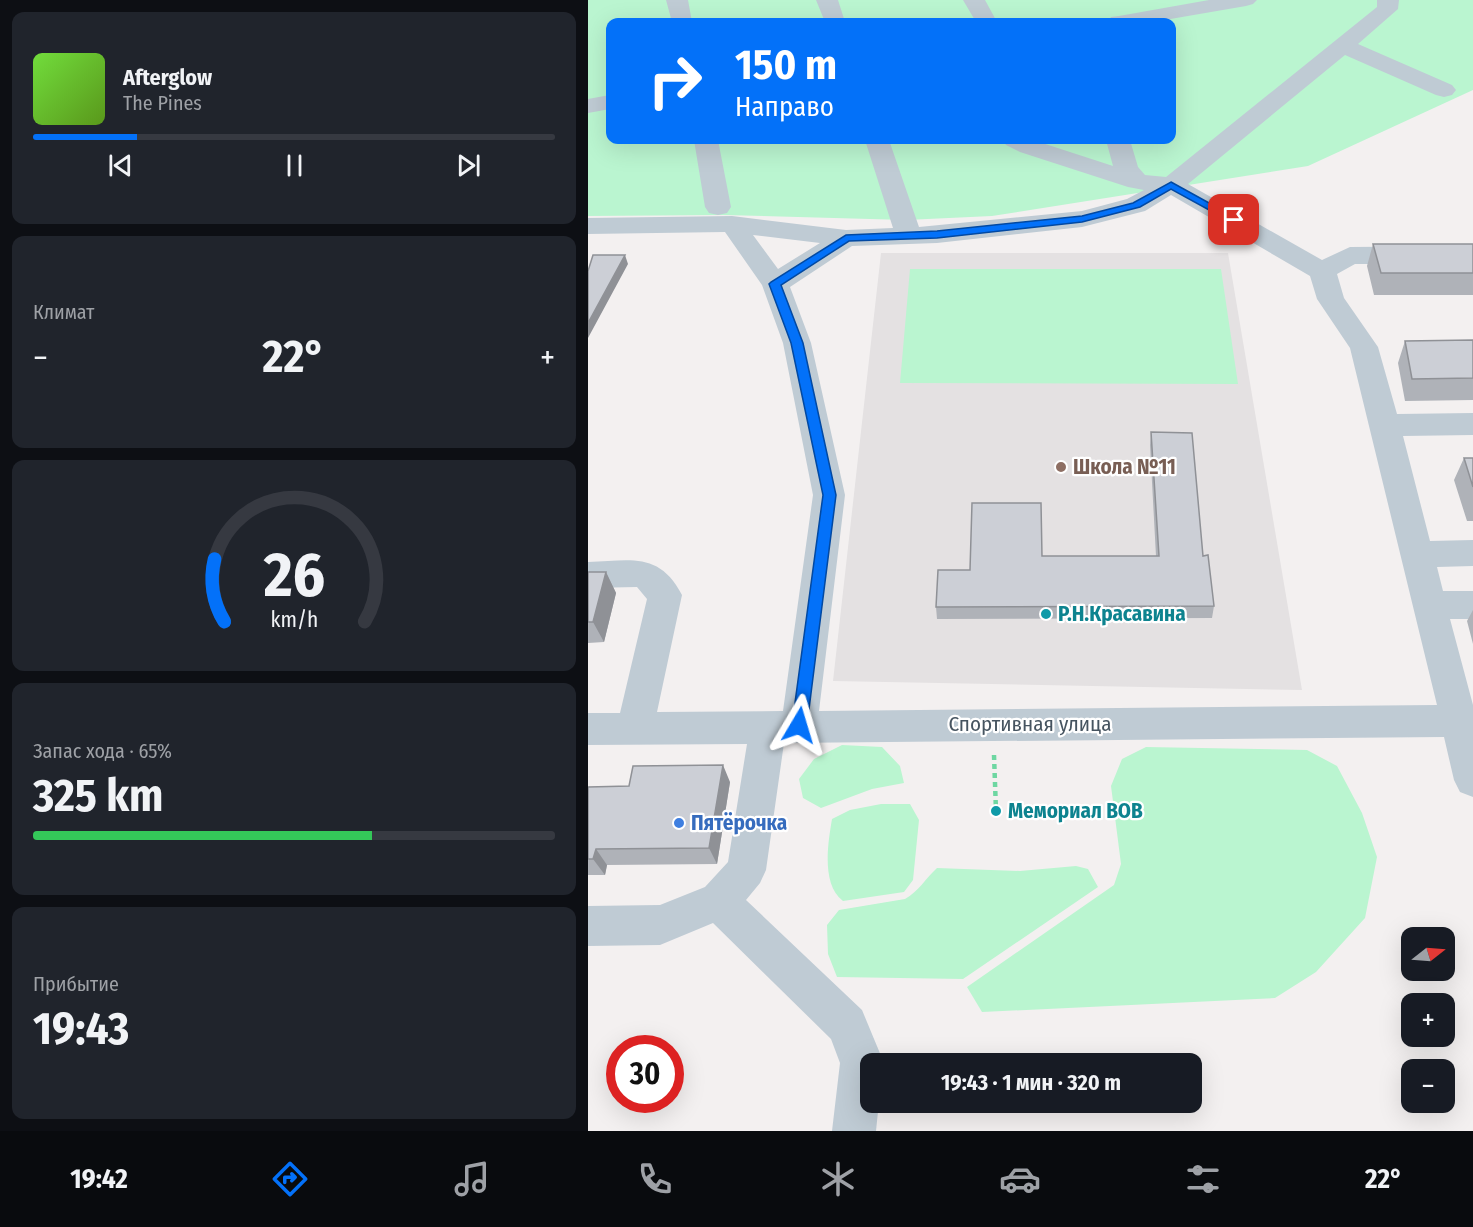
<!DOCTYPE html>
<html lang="ru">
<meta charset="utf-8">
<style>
body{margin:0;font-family:"Fira Sans Condensed",sans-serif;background:#20242c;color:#f1f3f6;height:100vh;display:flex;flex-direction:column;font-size:22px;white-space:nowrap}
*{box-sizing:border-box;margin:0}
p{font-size:20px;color:#9ea1a6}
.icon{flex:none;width:33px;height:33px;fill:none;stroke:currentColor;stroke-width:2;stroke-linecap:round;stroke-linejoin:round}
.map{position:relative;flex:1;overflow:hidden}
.side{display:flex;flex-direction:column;gap:12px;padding:12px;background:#0d0f14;width:588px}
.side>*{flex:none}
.top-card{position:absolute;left:18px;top:18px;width:570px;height:126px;border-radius:12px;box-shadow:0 6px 24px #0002;background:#0371f9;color:#fff;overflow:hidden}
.needle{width:39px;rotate:73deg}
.controls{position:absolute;left:813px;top:927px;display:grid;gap:12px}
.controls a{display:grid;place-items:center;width:54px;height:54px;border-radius:12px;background:#171b24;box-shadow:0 6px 24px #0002;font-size:30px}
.speed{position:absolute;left:18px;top:1035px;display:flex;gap:12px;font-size:30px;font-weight:700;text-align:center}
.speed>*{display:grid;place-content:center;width:78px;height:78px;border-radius:50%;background:#171b24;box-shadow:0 6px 24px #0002;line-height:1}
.speed .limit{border:9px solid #d22;background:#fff;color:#111}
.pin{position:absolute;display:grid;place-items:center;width:51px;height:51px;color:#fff;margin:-26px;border-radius:12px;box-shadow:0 3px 9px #0006}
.me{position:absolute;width:66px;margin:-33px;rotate:7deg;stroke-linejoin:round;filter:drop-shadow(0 0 4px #0008)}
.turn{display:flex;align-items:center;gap:21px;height:126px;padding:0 30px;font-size:27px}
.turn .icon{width:78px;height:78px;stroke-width:2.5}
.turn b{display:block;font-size:42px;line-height:51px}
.big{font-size:45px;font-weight:700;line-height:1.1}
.side .widget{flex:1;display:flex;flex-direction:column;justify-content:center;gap:9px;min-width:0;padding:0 21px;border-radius:12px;background:#20242c}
.side .dial{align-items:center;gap:0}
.dial svg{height:156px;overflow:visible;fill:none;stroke:#363941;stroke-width:7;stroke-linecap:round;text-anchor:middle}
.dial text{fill:#f1f3f6;stroke:none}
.song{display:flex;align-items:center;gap:18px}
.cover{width:72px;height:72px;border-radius:9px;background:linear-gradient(135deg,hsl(100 70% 55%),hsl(90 70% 35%))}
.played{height:6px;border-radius:3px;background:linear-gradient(90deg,#0371f9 20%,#363941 20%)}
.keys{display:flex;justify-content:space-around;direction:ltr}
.heat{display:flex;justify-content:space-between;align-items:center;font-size:33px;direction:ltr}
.charge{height:9px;border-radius:4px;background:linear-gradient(90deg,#34c759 65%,#363941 0)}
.trip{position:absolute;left:272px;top:1053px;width:342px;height:60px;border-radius:12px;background:#171b24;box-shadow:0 6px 24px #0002;font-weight:700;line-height:60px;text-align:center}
.tab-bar{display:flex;height:96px;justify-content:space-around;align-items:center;background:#090b0e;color:#9ea1a6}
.tab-bar .icon{width:42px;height:42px}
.tab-bar .selected{color:#0371f9}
.tab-bar b{font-size:27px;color:#f1f3f6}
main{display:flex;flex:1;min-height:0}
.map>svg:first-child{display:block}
.education{fill:#e4e1e2}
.green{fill:#baf5d0;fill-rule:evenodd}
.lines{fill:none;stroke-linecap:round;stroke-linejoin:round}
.path{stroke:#6ed7a2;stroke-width:4.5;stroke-dasharray:5 4;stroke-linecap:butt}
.minor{fill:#bfcbd4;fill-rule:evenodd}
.wall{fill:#afb2b8}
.shaded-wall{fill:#8f9196}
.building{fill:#cccfd6;stroke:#8f9196;stroke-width:1.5}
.route{fill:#0371f9;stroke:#0249a2;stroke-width:1.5}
.education-dot{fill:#8d6e63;stroke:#fff;stroke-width:2}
.culture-dot{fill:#0f9aa8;stroke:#fff;stroke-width:2}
.shop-dot{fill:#3f7fe0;stroke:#fff;stroke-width:2}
.labels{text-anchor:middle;stroke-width:4.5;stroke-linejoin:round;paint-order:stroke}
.education-label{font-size:21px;font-weight:bold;fill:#785e54;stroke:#fff;text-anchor:start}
.culture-label{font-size:21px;font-weight:bold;fill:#0d838f;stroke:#fff;text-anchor:start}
.street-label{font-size:21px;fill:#465460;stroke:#fff}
.shop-label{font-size:21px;font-weight:bold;fill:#366cbe;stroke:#fff;text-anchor:start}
</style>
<main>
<section class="side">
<div class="widget">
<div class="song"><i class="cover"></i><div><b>Afterglow</b><p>The Pines</p></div></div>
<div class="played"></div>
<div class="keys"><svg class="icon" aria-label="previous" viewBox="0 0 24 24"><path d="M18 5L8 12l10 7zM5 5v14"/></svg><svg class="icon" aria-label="pause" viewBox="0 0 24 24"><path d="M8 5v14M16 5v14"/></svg><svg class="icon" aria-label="next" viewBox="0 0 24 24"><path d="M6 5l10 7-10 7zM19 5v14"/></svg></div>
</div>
<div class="widget"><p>Климат</p>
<div class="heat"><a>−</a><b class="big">22°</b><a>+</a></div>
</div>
<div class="widget dial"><svg viewBox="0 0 100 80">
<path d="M14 69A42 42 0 1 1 86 69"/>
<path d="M14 69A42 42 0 0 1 9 37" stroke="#0371f9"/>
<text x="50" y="56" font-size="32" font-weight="700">26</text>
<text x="50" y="72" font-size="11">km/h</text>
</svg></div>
<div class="widget"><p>Запас хода · 65%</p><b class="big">325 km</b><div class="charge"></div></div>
<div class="widget"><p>Прибытие</p><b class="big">19:43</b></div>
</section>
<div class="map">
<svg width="885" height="1131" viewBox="0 0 885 1131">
<rect width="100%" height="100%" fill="#f3f0f0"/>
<path class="education" d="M293,253h347l74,437 -469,-9z"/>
<path class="green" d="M0,0h885v90l-165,76 -316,50 -86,4 -183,-5 -135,1zM22,22h562v118h-562z
M322,269h311l17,115 -338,-1z
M254,745l40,2 18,19 4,17 -32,6 -51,19 -18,-10 -4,-19 15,-20z
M558,747l161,3 30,16 25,47 15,44 -12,61 -49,54 -41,26 -293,14 -15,-25 147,-102 7,-21 -10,-78 11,-27z
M293,804h29l9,16 -6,60 -9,12 -61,9c-22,-17 -15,-58 -11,-82l18,-9z
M488,866l12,3 10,18 -135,92 -126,-2 -9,-23 -1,-29 12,-15 66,-11c13,-7 21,-21 32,-31l83,3z"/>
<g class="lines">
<path class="path" d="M406,755l2,56"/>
<path class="minor" d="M78,0h22l4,22h-20z
M228,0h22l7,22h-20z
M375,0h22l12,22h-21z
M621,0h48l-4,4 -7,2 -93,16h-45l3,-5 8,-1z
M789,0h22l-1,9 -40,35 94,41 4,5 -4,5 -8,2 -8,-2 -91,-40 -157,129 134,76 28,-13 123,-1v18h-118l-18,10 7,24 34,49 19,67 76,-1v22l-70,1 27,105 43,-1v26l-36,1 6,24h30v28h-23l23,86v92l-13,-5 -6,-12 -10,-43 -660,6 -18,127 -6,13 -14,17 116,110 22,53 -14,1v38h9l-3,29h-44l8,-68 -9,-24 -118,-116 -53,22 -72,1v-40l72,-1 45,-18 23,-25 19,-118 -159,1v-32h32l27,-114 -10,-12 -49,1v-26c42,-1 71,-11 94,33l-25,117 126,-1 30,-216 -30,-152 -21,-58 -37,-53 -137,2v-16l144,-2 114,14 47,-2 -28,-88h24l30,87 163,-16 45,-12 17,-9 -16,-3 -108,-35 -14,-7 -3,-5h30l80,26 -7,-26h24l8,27 7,8 21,2 211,-170zM583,195l139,81 7,23 33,49 87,357 -618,6 26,-216 -34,-152 -21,-56 62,-41 85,-3 145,-16 63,-16zM165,235l67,8 -42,26z
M22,95v14l-22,4v-14z
M106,140h24l13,67 -4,6 -9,2 -9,-2 -4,-6z"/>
</g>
<path class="wall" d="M785,244h100v51h-99l-7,-29z
M885,340v60l-68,1 -7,-38 7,-22z
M563,432l52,124 11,50 -2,12 -275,1 -1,-12 34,-37 72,-14h114l-6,-111z
M876,458h9v63h-6l-13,-41z
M0,572h18l10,21 -12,49 -16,1z
M885,610v34l-6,-23z
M142,782l-13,82 -110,1 -2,10h-17v-88l41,-1z"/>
<path class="shaded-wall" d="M37,255l3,9 -40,74v-15z
M18,572l10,21 -12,49 -11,-20z
M135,765l7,17 -13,82 -8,-16z
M8,849l11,16 -2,10 -12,-16z"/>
<path class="building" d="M785,244h100v29h-92z
M5,255h32l-37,68v-52z
M885,340v38l-61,1 -7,-38z
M563,432l41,1 11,123 5,-1 6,51 -278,1 2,-37h32l2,-67h69l1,53h117z
M876,458h9v29z
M0,572h18l-13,50h-5z
M135,765l-14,83 -113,1 -3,10h-5v-72l41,-1 4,-20z"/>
<path class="route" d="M583,182l69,38 -6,3 -3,-1 -60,-33 -31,18 -58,15 -145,16 -88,3 -68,44 22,58 33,152 -29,230 -2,5 -6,2 -5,-2 -2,-5 31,-230 -32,-152 -22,-59 2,-2 75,-47 91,-4 145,-15 51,-13z"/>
<circle class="education-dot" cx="473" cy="467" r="6"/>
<g class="culture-dot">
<circle cx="458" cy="614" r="6"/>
<circle cx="408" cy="811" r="6"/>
</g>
<circle class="shop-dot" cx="91" cy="823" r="6"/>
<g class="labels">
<g class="education-label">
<text x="485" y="474">Школа №11</text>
</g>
<g class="culture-label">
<text x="470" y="621">Р.Н.Красавина</text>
<text x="420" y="818">Мемориал ВОВ</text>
</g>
<g class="street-label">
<text x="442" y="731">Спортивная улица</text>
</g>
<g class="shop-label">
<text x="103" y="830">Пятёрочка</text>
</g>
</g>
</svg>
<div class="controls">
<a><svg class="needle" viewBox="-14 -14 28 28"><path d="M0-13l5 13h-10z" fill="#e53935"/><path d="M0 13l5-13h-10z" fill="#9ea1a6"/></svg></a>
<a>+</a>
<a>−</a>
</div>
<div class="speed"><div class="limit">30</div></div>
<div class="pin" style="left:646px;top:220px;background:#d93025"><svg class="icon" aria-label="arrive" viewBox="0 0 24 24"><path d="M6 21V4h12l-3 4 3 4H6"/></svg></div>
<svg class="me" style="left:211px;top:725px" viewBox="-20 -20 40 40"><path d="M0-17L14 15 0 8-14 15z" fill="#0371f9" stroke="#fff" stroke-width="4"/></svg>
<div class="trip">19:43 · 1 мин · 320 m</div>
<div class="top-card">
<div class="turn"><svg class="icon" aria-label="right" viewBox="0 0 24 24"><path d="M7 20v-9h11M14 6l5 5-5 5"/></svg><div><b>150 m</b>Направо</div></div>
</div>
</div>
</main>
<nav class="tab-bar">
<b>19:42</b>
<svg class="icon selected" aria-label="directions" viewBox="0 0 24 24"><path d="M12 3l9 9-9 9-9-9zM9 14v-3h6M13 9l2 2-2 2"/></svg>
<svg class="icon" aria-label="music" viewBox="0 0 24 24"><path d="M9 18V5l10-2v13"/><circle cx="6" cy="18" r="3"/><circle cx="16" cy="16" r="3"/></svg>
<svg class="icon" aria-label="phone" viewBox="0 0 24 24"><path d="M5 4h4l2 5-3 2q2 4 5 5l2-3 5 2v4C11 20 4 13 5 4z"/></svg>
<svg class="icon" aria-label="climate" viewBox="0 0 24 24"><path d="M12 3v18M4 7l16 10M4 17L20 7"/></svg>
<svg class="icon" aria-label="car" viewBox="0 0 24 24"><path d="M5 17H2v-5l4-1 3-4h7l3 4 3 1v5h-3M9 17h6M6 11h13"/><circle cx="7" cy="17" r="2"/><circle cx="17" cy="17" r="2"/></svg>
<svg class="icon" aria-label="filters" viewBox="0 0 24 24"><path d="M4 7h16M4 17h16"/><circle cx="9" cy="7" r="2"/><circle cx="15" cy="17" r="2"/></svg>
<b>22°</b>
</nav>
